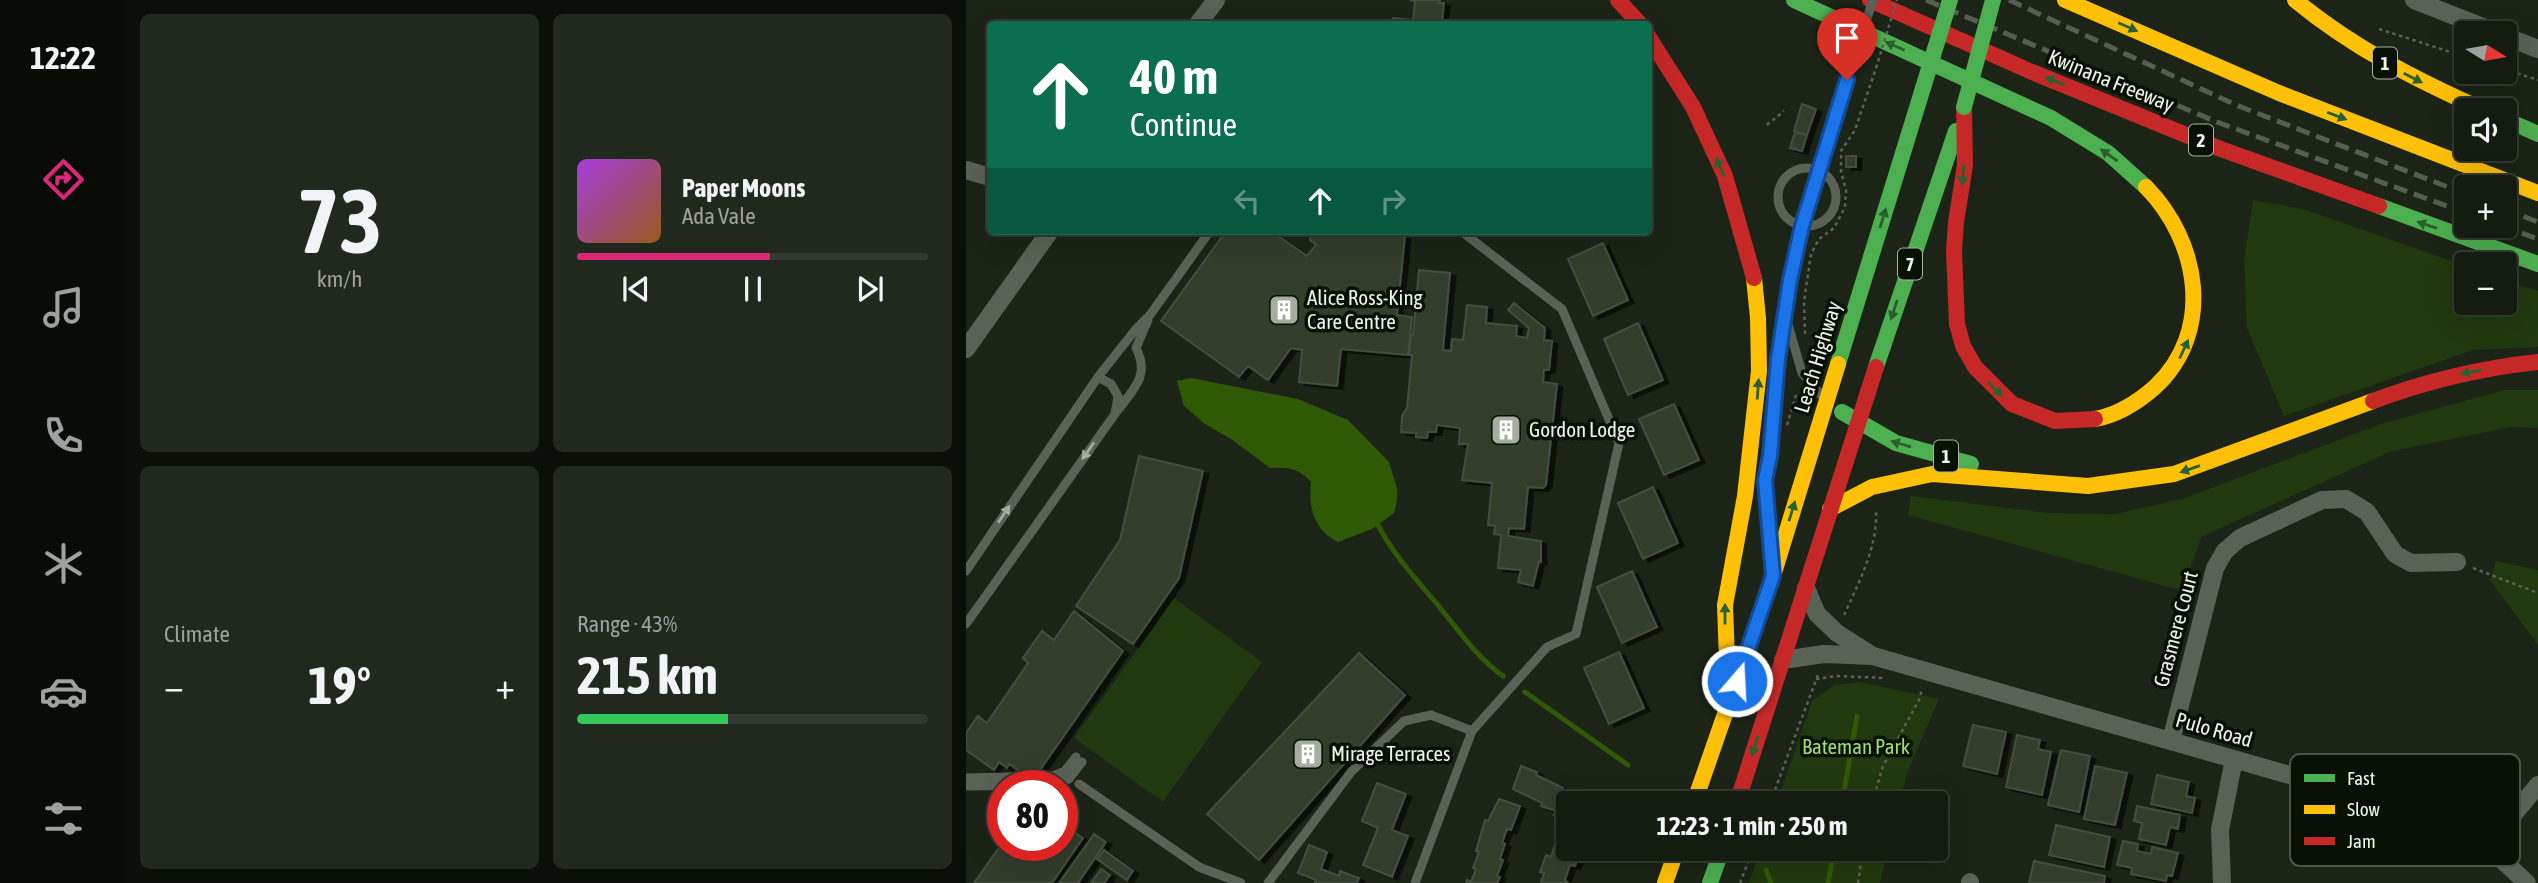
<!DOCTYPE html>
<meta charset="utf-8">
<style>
body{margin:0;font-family:"Asap Condensed",sans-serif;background:#21281e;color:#f1f3f6;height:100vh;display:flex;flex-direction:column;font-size:26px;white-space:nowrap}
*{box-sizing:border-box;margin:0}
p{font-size:23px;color:#9da19f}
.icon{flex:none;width:38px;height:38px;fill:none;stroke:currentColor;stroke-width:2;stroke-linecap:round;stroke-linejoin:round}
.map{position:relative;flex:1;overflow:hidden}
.side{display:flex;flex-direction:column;gap:14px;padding:14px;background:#0b0f09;width:840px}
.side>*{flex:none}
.banner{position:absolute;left:21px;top:21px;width:665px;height:214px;border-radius:7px;box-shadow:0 7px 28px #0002,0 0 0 2px #333930;background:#0b6e4f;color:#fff;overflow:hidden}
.needle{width:46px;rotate:101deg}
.fabs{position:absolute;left:1488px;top:21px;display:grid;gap:14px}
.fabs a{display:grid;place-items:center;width:63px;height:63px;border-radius:7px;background:#141b10;box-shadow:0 7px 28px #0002,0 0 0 2px #333930;font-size:35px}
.speed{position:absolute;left:21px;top:770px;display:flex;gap:14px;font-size:35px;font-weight:700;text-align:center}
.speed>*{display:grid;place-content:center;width:91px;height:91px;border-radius:50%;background:#141b10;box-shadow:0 7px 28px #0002,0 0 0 2px #333930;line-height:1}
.speed .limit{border:10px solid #d22;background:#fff;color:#111}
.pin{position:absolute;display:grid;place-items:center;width:60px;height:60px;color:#fff;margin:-72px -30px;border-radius:50% 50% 50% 0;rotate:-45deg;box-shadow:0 0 7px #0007}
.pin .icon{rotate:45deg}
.me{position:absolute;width:77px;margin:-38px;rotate:19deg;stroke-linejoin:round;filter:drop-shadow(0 0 5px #0008)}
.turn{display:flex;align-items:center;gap:24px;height:147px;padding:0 28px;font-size:32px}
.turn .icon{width:91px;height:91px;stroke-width:2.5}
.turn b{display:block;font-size:49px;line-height:60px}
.lanes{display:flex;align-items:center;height:66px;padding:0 28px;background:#0003;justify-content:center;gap:35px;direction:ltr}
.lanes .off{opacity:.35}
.big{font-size:52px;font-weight:700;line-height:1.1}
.side .widget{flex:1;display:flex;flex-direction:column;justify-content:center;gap:10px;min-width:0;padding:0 24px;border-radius:10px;background:#21281e}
.side .dial{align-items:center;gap:0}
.dial b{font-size:91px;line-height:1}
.song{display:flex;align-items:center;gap:21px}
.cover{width:84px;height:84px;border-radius:10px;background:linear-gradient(135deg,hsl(280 70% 55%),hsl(30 70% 35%))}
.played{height:7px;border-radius:4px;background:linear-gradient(90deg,#db2777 55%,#333930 55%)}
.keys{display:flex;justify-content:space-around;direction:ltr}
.heat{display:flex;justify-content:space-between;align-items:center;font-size:38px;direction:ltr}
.charge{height:10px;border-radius:5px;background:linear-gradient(90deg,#34c759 43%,#333930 0)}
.side .tiles{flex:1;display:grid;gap:14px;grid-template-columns:repeat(2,1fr)}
.trip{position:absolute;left:590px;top:791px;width:392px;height:70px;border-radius:7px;background:#141b10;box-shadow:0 7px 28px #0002,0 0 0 2px #333930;font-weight:700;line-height:70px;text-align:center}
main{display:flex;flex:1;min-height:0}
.menu{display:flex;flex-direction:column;width:126px;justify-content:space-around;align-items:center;background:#080b06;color:#9da19f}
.menu .icon{width:49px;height:49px}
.menu .active{color:#db2777}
.menu b{font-size:32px;color:#f1f3f6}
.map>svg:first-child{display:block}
.green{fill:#21390e}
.water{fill:#305905}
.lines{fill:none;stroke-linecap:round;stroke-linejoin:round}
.stream{stroke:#305905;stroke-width:5}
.building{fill:#333e2c;stroke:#454d41;stroke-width:2;filter:url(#shadow)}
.path{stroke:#5b6157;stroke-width:2.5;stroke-dasharray:3.5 3.5;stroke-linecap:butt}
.lane{stroke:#5a6156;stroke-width:9}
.street{stroke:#5a6156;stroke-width:18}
.fast{stroke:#4caf50;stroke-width:16}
.slow{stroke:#ffc107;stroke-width:16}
.jam{stroke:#c62828;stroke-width:16}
.rail{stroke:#565e52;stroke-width:5;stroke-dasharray:14 7;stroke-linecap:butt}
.path-bridge{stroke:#5b6157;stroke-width:2.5;stroke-dasharray:3.5 3.5;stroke-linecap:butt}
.lane-bridge{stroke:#5a6156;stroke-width:9}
.fast-bridge{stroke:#4caf50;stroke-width:16}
.oneway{fill:#2a602b}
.oneway2{fill:#a4ac9e}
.route-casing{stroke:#114b97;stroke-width:18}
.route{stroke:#1a73e8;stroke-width:12}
.labels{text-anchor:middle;stroke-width:7;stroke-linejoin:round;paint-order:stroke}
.shield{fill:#091006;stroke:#a9b2a4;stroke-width:2}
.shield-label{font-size:19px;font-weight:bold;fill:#edf7e7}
.street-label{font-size:21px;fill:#edf7e7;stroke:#091006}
.poi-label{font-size:21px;fill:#edf7e7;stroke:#091006;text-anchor:start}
.park-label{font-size:21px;fill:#9fde74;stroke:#091006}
.key{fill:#091006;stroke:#4d554a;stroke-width:2}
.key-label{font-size:19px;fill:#edf7e7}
</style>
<main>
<nav class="menu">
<b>12:22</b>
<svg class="icon active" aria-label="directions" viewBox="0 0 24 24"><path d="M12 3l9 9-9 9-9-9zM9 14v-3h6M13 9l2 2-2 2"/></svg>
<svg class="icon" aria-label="music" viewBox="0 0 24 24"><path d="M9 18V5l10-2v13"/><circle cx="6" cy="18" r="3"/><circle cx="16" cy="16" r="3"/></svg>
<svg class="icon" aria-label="phone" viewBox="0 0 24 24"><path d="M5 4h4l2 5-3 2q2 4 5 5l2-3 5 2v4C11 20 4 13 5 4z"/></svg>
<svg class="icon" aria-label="climate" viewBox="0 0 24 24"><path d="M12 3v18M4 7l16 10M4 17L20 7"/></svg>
<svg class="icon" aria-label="car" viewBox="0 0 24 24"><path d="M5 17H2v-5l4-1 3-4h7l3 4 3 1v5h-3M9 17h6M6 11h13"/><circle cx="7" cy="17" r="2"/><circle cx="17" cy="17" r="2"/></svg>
<svg class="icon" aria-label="filters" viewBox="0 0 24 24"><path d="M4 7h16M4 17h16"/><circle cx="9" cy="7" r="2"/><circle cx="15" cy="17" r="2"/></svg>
</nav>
<section class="side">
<div class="tiles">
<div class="widget dial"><b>73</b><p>km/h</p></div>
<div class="widget">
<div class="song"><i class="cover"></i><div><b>Paper Moons</b><p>Ada Vale</p></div></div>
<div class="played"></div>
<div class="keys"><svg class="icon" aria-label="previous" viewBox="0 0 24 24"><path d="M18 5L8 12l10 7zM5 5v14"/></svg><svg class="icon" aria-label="pause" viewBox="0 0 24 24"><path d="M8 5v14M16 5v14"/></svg><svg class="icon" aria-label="next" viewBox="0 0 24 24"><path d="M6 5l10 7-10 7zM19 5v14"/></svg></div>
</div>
<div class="widget"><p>Climate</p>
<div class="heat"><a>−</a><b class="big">19°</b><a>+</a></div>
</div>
<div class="widget"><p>Range · 43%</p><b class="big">215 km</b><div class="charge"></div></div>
</div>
</section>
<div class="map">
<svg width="1572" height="883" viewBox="0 0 1572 883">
<defs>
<filter id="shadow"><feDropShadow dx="5.5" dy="3" stdDeviation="0" flood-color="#0009"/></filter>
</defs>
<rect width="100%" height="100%" fill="#1b2416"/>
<path class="green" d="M1287,200l53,10 160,56v37h38v-23l34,11v56l-65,3 -189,66 -37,-88 -3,-67z
M1538,390h34v38l-27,-1 -119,24 -191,86 -18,54 -275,-76 3,-19 137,17 68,1 69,-16 196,-74z
M1530,561l42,9v75l-48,-65z
M208,598l88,64 -99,140 -89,-64z
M893,682l80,17 -32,74 -7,30h-123l35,-102 22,-16z
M795,849h127l-8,34h-131z"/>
<path class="water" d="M225,378l107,21 50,21 41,42 8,27v12l-3,12 -22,16 -34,13c-24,-11 -30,-35 -27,-60 -13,-14 -22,-15 -41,-14l-39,-29 -26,-15 -21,-18 -7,-25z"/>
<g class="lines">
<path class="stream" d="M412,525c15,29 38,54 59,79 20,24 40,54 66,72
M559,692l103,73
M876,803l15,-87
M800,870l5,13
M862,883l6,-34"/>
</g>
<path class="building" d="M444,0h30l-1,3h5l-2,19 -20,-2v4h-30l1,-6 20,2 2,-19z
M836,104l14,5 -9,26 -13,-4z
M829,132l12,3 -5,16 -12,-3z
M880,156h10v11h-10z
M260,231h45l36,25 9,-11 -6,-5 1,-9h70v3l24,2 -8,79 15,2 -4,38 -67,-6 -4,37 -38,-4 3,-32 -11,-2 -23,32 -20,-14 -9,11 -78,-56z
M637,243l25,57 -35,16 -25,-57z
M453,270l31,3 -7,77 8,1 1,-12 11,1 4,-35 20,2 -1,16 31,3 -1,10 11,2 2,-10 -21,-18 6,-7 31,25 -1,12 8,1 -3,29h-5l-1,12 14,2 -11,101 -3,3 -15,-1 -4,42 -15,-1 -1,8 33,5v21l-2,-1 -6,25 -15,-4 3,-12 -23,-2 3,-33 -7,-1 1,-8 -7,-1 4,-42 -30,-3 6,-36h-9l1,-16 -23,-3 -1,7h-8l-1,6 -11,-1v-4l-15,-1 1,-16 5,-8 5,-53h-3l2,-21 2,1z
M672,323l25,57 -35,15 -24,-56z
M708,404l25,56 -35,15 -25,-56z
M173,456l64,15 -24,107 -46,66 -57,-38 44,-66z
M687,487l25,56 -35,16 -25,-56z
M666,571l25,56 -35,16 -25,-56z
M108,611l49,40 -90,129 -24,-16 -2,4 -8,-6 -5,8 -28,-20v-17l12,-17 9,7 41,-60 -5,-5 19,-27 12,9z
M653,652l25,56 -35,16 -25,-56z
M393,653l46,42 -146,165 -52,-46z
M1007,725l33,7 -9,42 -34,-8z
M1051,735l23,5 -2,9 13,3 -9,43 -36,-8z
M1095,750l29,6 -11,56 -31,-7z
M555,766l16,6 -1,3 27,13 -1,2 27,13h-21v17l-14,-5 2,-4 -15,-5 1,-3 -29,-14z
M1129,766l32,7 -12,52 -31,-6z
M1191,775l32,7 -3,14 9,2 -3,15 -41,-9z
M411,783l29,11 -14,36 16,6 -16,41 -29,-12 15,-37 -16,-7z
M533,799l21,7 -9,24 -4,-1 -5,14 3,1 -5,15 3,1 -6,16 3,1 -3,6h-31l1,-3 4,2 5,-13 -3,-1 6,-16 -3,-1 9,-31 3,1z
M1171,806l43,9 -2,14 -8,-2 -4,18 -27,-6 3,-16 -8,-2z
M96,824l21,14 -31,45h-78l29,-41v3h59z
M1090,825l54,12 -6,30 -55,-12z
M128,834l12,8 -28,41h-19z
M590,841l12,5v3l13,1 -6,16 -5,-1 -5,15 3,3h-27l3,-10 -4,-1 6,-17 5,2z
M1157,841l15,3 -1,7 14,3 1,-7 26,6 -6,23 -5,-1 -1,6 -35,-7 1,-6 -15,-3z
M343,845l18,7 -6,17 18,7 1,-5 19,7 -2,5h-42l1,-3 -18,-7z
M138,850l29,21 -6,9 -30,-21z
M1068,861l71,15 -1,7h-75z
M135,869l9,6 -6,8h-13z"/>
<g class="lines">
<path class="path" d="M1413,29l87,28
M1538,69l34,11
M801,125l17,-14
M839,334l-1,-33 7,-47 8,-15 15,-11 11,-21 1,-17 -5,-18v-21l14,-21 21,-62
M821,425l10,-33
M1507,568l65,25
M878,615c14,-30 34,-70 32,-103
M850,679l21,-3 48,2
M804,803l49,-131
M906,803l11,-37 37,-68 2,-10
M774,883l13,-34
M892,883l5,-34"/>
<path class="lane" d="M812 197a29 29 0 1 1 58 0a29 29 0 1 1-58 0Z
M821,321l15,52 19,22
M152,410c16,-21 32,-35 18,-62l12,-28
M804,546l-5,-66 5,-24 8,-97 12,-79 12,-54 52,-168
M0,571l132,-194 38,-48 14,-14 60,-84
M0,624l149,-210 3,-18 -7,-12 -13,-7
M0,778l87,-2 12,-5 11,-14
M113,784l120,83 42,16
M1,786l85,-1 17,-6 13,-17
M302,883l83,-111 53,-51 27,-6 41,16
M449,883l57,-152 75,-84 29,-13 43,-191 -57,-134 -101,-78"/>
<path class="street" d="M1448,0l84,33
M232,24l18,-24
M1538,36l34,13
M0,170l24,7
M0,349l84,-118
M840,588l11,26 20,19 36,23
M817,660l41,-6 49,2 511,146 103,44 40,37
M1205,741l44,-173 10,-17 15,-13 82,-38 24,-1 21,13 28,42 16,9 46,-1
M1521,846l51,-61
M1004,883v-1
M1256,883l-2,-53 14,-71"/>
<path class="fast" d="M828,0l257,118 57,35 38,34
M1538,119l34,15
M1413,206l159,58
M872,364l85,-276
M910,367l80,-236
M876,412l54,31 75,21
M744,883l12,-34"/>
<path class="slow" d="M1099,0l214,93 259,100
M1329,0c57,47 121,80 189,110
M1129,419c23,-4 43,-17 60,-32 60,-56 44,-146 -9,-200
M864,509l42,-22 60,-13 156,12 86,-12 199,-73
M762,688l-3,-83 20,-109 14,-125 -1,-53 -4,-40
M728,803l79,-227 65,-212
M699,883l12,-34"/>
<path class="jam" d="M652,0l22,24
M904,0l162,72 186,76 161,58
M682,36l45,71 32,69 29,102
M998,107l1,58 -9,57 -2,29 3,73 6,22 12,21 37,37 43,17 40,-2
M1407,401c54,-20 108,-33 165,-39
M771,803l139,-436"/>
<path class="rail" d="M960,0l291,122 249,91
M1043,0l227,105 230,89
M1538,209l34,13
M1536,226l36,13"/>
<path class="path-bridge" d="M910,68l21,-68"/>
<path class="lane-bridge" d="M888,58l19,-58"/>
<path class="fast-bridge" d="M957,88l27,-88
M998,107l29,-107"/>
</g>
<defs><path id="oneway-solid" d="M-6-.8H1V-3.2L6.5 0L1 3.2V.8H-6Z" transform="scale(1.75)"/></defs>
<g class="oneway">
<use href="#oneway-solid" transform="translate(1162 27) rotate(24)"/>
<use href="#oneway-solid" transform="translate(929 46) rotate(-156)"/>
<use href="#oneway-solid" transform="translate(1447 78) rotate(27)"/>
<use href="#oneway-solid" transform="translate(1089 81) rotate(-158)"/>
<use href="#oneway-solid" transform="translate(1371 116) rotate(21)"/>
<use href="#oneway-solid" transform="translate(1143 155) rotate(-145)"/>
<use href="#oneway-solid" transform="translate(754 167) rotate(-114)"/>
<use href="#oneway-solid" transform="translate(997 175) rotate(95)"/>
<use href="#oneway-solid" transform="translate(917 218) rotate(-73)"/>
<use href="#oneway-solid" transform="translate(1461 225) rotate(-161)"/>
<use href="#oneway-solid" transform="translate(928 310) rotate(109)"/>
<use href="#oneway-solid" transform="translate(1218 349) rotate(-65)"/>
<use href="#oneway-solid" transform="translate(1505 372) rotate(169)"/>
<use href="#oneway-solid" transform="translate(792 389) rotate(-86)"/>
<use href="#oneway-solid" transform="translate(1029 389) rotate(45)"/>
<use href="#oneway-solid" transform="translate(935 444) rotate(-164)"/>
<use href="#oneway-solid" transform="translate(1224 469) rotate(161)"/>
<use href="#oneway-solid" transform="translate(826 511) rotate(-73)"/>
<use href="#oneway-solid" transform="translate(759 614) rotate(-90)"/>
<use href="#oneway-solid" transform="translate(789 746) rotate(108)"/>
</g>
<g class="oneway2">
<use href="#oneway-solid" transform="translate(122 451) rotate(125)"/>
<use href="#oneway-solid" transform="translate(38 514) rotate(-56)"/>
</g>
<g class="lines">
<g class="route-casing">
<path id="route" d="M771,681l36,-105 -8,-96 5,-24 8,-97 12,-79 12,-54 45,-146"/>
</g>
<use href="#route" class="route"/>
</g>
<defs>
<g id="building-square" transform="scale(1.575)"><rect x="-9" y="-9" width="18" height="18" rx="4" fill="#a4ad9e" stroke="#091006"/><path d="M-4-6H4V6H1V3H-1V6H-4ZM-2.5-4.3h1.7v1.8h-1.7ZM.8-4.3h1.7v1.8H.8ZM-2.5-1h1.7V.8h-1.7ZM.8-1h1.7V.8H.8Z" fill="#fff"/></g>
</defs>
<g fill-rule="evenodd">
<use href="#building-square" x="318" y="310"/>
<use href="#building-square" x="540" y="430"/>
<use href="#building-square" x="342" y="754"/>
</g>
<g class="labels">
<g class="shield">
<rect x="1407" y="47.5" width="24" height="31" rx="5"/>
<rect x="1223" y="124.5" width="24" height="31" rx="5"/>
<rect x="932" y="248.5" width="24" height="31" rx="5"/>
<rect x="968" y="440.5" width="24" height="31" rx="5"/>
</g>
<g class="shield-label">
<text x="1419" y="70">1</text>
<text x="1235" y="147">2</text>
<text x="944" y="271">7</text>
<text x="980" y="463">1</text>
</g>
<g class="street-label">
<text transform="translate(1145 81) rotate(22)" y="7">Kwinana Freeway</text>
<text transform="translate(852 357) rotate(-73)" y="7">Leach Highway</text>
<text transform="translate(1210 629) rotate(-75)" y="7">Grasmere Court</text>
<text transform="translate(1248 730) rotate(16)" y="7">Pulo Road</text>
</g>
<g class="poi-label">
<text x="341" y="305">Alice Ross-King<tspan x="341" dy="24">Care Centre</tspan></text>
<text x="563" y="437">Gordon Lodge</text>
<text x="365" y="761">Mirage Terraces</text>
</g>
<g class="park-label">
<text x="890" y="754">Bateman Park</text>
</g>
</g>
<rect x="1324" y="754" width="230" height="112" rx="10" class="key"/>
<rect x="1338" y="774" width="31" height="8" fill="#4caf50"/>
<rect x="1338" y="805" width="31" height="9" fill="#ffc107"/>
<rect x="1338" y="837" width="31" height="8" fill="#c62828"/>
<g class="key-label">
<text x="1381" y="785">Fast</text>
<text x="1381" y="816">Slow</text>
<text x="1381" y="848">Jam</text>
</g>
</svg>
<div class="fabs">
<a><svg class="needle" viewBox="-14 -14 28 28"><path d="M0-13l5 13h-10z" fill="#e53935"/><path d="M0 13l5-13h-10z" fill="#9da19f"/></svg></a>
<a><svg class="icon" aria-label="sound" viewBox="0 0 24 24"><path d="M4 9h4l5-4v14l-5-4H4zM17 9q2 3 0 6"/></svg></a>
<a>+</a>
<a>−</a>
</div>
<div class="speed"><div class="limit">80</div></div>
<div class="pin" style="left:881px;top:80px;background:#d93025"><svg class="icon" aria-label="arrive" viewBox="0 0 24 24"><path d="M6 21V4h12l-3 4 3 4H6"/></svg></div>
<svg class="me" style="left:771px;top:681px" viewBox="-20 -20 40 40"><circle r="17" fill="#1a73e8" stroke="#fff" stroke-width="3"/><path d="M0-11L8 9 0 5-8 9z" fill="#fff"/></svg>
<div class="trip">12:23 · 1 min · 250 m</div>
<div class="banner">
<div class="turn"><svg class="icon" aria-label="ahead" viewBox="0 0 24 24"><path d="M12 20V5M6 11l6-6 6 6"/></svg><div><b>40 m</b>Continue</div></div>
<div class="lanes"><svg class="icon off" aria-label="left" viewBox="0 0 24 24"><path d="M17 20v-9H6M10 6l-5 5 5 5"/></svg><svg class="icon" aria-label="ahead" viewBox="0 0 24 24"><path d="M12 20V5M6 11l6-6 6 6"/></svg><svg class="icon off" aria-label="right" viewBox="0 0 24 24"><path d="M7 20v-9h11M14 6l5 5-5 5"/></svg></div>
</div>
</div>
</main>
